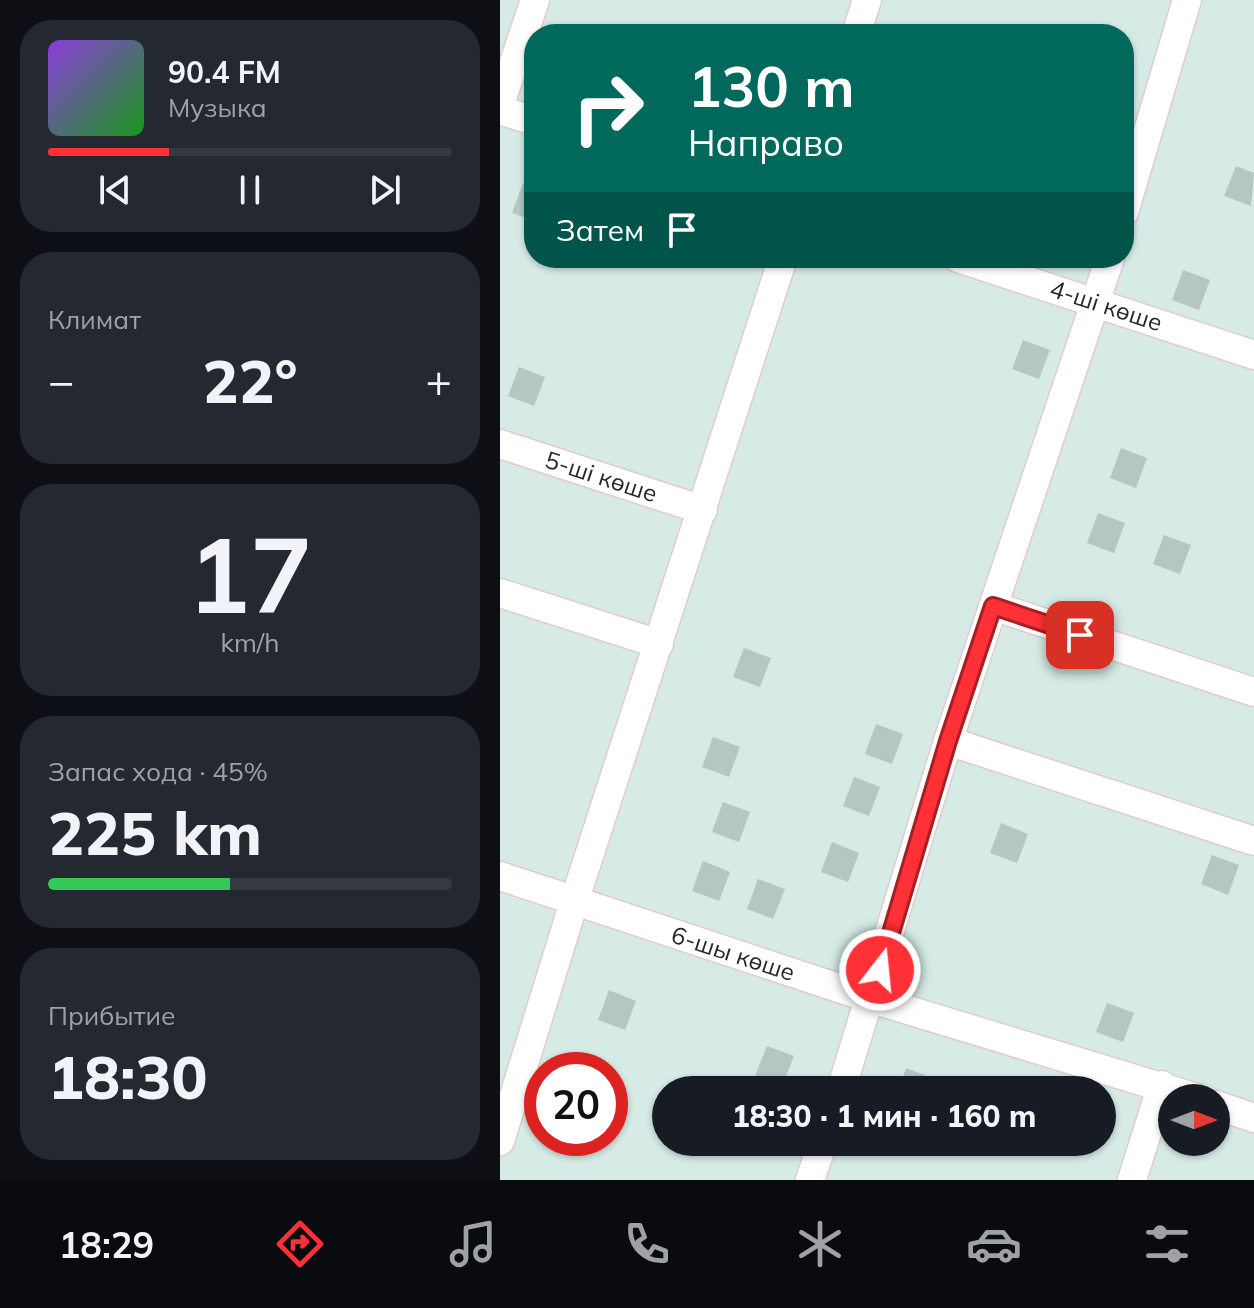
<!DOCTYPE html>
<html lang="ru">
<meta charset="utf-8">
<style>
body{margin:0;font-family:Mulish,sans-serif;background:#242831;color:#f1f3f6;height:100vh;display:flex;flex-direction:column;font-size:30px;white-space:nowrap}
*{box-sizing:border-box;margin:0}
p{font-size:26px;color:#9ea1a6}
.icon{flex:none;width:44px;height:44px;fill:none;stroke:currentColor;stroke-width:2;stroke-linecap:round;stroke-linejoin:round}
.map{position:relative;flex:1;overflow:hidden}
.panel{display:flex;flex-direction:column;gap:20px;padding:20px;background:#0d0f14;width:500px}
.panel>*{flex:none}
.guide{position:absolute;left:24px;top:24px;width:610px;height:244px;border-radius:32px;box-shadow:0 2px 6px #0004;background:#00695c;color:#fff;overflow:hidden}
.needle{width:52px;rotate:90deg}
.tools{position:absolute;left:658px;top:1084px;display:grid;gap:16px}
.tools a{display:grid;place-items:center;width:72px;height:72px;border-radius:50%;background:#171b24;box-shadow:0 2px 6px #0004;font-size:40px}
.speed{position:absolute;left:24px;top:1052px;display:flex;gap:16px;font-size:40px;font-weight:700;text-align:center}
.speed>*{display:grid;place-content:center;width:104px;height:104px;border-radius:50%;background:#171b24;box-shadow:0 2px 6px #0004;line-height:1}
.speed .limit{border:12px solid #d22;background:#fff;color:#111}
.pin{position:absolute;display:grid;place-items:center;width:68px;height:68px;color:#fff;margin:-34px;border-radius:16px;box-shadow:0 4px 12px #0006}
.me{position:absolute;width:88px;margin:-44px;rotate:16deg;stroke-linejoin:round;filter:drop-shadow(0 0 6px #0008)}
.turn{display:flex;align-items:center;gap:28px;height:168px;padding:0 32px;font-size:36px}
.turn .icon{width:104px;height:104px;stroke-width:2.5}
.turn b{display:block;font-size:56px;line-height:68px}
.then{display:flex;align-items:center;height:76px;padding:0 32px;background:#0003;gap:16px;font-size:30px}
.big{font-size:60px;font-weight:800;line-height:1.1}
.panel .tile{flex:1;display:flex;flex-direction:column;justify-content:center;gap:12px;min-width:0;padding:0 28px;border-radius:32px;background:#242831}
.panel .dial{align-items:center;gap:0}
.dial b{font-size:104px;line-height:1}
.song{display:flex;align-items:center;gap:24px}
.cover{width:96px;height:96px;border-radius:12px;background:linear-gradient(135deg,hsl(270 70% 55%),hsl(120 70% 35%))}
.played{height:8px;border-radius:4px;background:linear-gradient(90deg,#ff3036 30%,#363941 30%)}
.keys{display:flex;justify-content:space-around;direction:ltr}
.heat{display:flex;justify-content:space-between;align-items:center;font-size:44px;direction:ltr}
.charge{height:12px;border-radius:6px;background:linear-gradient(90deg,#34c759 45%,#363941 0)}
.trip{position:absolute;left:152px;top:1076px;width:464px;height:80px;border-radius:40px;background:#171b24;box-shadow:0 2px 6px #0004;font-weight:800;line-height:80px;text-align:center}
.tab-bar{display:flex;height:128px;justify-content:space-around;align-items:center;background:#090b0e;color:#9ea1a6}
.tab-bar .icon{width:56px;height:56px}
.tab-bar .active{color:#ff3036}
.tab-bar b{font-size:36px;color:#f1f3f6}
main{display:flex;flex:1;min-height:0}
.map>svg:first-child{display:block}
.building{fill:#b6c6c2}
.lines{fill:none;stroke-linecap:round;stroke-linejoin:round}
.minor-casing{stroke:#e2cbcc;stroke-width:31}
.minor{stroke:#fff;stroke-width:28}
.route-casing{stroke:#a61f23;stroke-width:20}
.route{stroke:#ff3036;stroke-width:14}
.labels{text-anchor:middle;stroke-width:6;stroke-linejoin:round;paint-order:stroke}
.street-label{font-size:24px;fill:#272727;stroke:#fff}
</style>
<main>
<section class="panel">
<div class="tile">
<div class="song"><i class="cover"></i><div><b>90.4 FM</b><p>Музыка</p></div></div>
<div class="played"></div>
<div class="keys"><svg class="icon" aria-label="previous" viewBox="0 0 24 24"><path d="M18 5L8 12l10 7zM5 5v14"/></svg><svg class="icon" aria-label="pause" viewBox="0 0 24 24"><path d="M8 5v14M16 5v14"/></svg><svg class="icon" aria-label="next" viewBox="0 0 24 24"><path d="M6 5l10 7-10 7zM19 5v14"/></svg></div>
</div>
<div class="tile"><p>Климат</p>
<div class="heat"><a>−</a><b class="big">22°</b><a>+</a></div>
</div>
<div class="tile dial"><b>17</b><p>km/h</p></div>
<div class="tile"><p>Запас хода · 45%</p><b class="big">225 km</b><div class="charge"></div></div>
<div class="tile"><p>Прибытие</p><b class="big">18:30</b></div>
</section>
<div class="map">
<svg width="754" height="1180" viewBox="0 0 754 1180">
<rect width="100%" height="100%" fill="#d6ebe6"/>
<path class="building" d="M736,166l18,7 -3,33 -27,-10z
M23,183l11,4v34l-22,-8z
M683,270l27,10 -11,30 -27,-10z
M523,340l27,10 -11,29 -27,-10z
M19,367l26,10 -11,29 -26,-10z
M621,448l26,10 -11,30 -26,-10z
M598,513l27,10 -11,30 -27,-10z
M664,535l27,10 -11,29 -27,-10z
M244,648l27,10 -11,29 -27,-10z
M376,724l27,10 -11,30 -27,-10z
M213,737l27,10 -11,30 -27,-10z
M354,777l26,10 -11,29 -26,-10z
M223,802l27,10 -11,30 -27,-10z
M501,823l27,11 -11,29 -27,-10z
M332,842l27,11 -11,29 -27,-10z
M712,855l27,10 -11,30 -27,-11z
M203,861l27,11 -11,29 -27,-10z
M258,879l27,10 -12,30 -26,-10z
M109,990l27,11 -11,29 -27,-10z
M607,1003l27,10 -11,29 -27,-10z
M267,1046l27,10 -12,30 -27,-10z
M406,1068l19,7 -5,15 -19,-7z"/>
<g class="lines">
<g class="minor-casing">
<path id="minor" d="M356,34l11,-34
M0,104l35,-104
M0,110l34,11
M624,212l63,-212
M458,258l296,97
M0,444l203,66
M0,593l159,51
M493,606l261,86
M448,741l306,100
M0,876l372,123 325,99
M341,1090l107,-349 162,-483
M716,1105l38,13
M0,1141l74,-239 209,-644
M310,1180l13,-38
M632,1180l30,-95"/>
</g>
<use href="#minor" class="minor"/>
</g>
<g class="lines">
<g class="route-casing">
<path id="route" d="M380,970l68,-229 45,-135 87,29"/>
</g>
<use href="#route" class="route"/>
</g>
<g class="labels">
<g class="street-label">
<text transform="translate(606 306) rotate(18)" y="8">4-ші көше</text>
<text transform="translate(101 477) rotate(18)" y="8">5-ші көше</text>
<text transform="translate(233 954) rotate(18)" y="8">6-шы көше</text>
</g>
</g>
</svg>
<div class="tools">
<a><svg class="needle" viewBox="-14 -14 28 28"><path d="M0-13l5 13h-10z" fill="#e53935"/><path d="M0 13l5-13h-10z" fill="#9ea1a6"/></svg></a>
</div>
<div class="speed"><div class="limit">20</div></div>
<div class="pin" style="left:580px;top:635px;background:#d93025"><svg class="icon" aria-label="arrive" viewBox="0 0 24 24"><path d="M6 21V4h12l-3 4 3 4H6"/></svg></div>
<svg class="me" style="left:380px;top:970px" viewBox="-20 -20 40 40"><circle r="17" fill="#ff3036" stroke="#fff" stroke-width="3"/><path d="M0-11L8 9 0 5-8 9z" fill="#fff"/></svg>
<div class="trip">18:30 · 1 мин · 160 m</div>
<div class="guide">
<div class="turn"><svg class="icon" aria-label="right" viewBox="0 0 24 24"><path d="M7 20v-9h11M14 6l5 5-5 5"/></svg><div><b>130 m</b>Направо</div></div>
<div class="then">Затем<svg class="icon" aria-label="arrive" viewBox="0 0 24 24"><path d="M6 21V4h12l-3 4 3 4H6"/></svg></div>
</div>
</div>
</main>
<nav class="tab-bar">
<b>18:29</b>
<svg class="icon active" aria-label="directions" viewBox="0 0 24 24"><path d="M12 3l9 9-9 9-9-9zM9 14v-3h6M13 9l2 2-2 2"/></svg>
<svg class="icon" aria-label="music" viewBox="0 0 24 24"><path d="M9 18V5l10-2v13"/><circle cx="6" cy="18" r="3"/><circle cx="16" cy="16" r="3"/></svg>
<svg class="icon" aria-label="phone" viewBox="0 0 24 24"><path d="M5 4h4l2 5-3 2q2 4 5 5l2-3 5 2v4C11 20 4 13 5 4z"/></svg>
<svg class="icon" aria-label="climate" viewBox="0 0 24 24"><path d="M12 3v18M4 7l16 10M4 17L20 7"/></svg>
<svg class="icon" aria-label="car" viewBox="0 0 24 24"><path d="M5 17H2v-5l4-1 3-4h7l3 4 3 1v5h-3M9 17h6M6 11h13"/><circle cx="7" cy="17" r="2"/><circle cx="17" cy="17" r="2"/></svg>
<svg class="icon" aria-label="filters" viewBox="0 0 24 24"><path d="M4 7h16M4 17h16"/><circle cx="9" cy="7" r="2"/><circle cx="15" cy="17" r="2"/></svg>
</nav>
